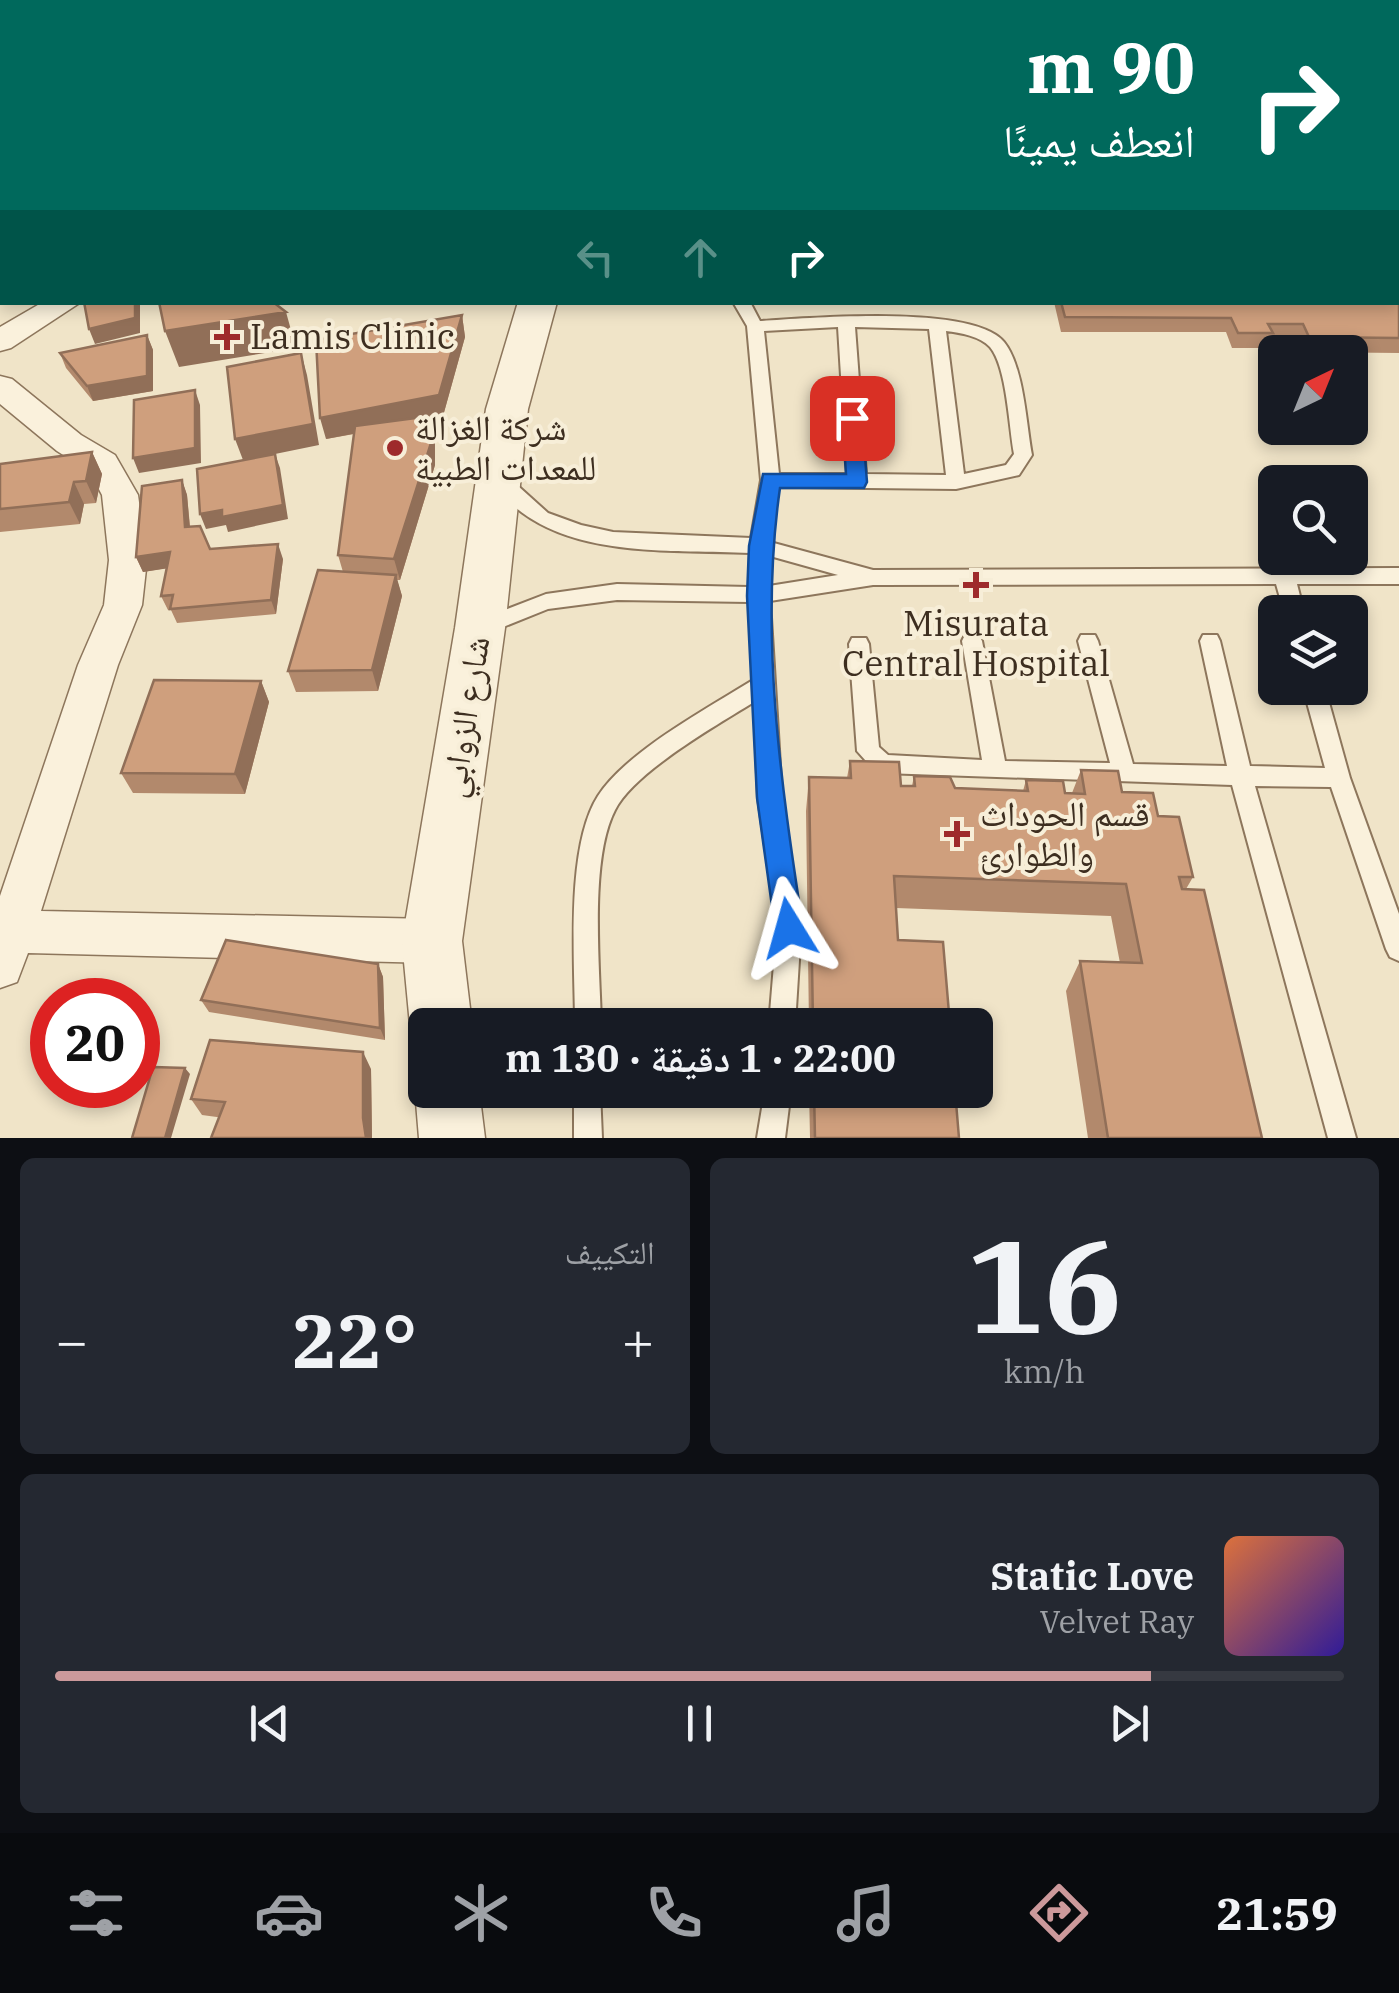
<!DOCTYPE html>
<html lang="ar">
<meta charset="utf-8">
<style>
body{margin:0;font-family:"IBM Plex Serif","Noto Naskh Arabic",serif;background:#242831;color:#f1f3f6;direction:rtl;height:100vh;display:flex;flex-direction:column;font-size:38px;white-space:nowrap}
*{box-sizing:border-box;margin:0}
p{font-size:32px;color:#9ea1a6}
.icon{flex:none;width:55px;height:55px;fill:none;stroke:currentColor;stroke-width:2;stroke-linecap:round;stroke-linejoin:round}
.map{position:relative;height:1138px;overflow:hidden;direction:ltr}
.side{display:flex;flex-direction:column;gap:20px;padding:20px;background:#0d0f14;flex:1}
.side>*{flex:none}
.hud{position:absolute;left:0px;top:0px;width:1400px;height:305px;box-shadow:0 5px 15px #0003;direction:rtl;background:#00695c;color:#fff;overflow:hidden}
.needle{width:65px;rotate:43deg}
.tools{position:absolute;left:1258px;top:335px;display:grid;gap:20px}
.tools a{display:grid;place-items:center;width:110px;height:110px;border-radius:15px;background:#171b24;box-shadow:0 5px 15px #0003;font-size:50px}
.speed{position:absolute;left:30px;top:978px;display:flex;gap:20px;font-size:50px;font-weight:700;text-align:center}
.speed>*{display:grid;place-content:center;width:130px;height:130px;border-radius:50%;background:#171b24;box-shadow:0 5px 15px #0003;line-height:1}
.speed .limit{border:15px solid #d22;background:#fff;color:#111}
.pin{position:absolute;display:grid;place-items:center;width:85px;height:85px;color:#fff;margin:-42px;border-radius:20px;box-shadow:0 5px 15px #0006}
.me{position:absolute;width:110px;margin:-55px;rotate:352deg;stroke-linejoin:round;filter:drop-shadow(0 0 8px #0008)}
.turn{display:flex;align-items:center;gap:35px;height:210px;padding:0 40px;font-size:45px}
.turn .icon{width:130px;height:130px;stroke-width:2.5}
.turn b{display:block;font-size:70px;line-height:85px}
.lanes{display:flex;align-items:center;height:95px;padding:0 40px;background:#0003;justify-content:center;gap:50px;direction:ltr}
.lanes .off{opacity:.35}
.big{font-size:75px;font-weight:700;line-height:1.1}
.side .widget{flex:1;display:flex;flex-direction:column;justify-content:center;gap:15px;min-width:0;padding:0 35px;border-radius:15px;background:#242831}
.side .dial{align-items:center;gap:0}
.dial b{font-size:130px;line-height:1}
.song{display:flex;align-items:center;gap:30px}
.cover{width:120px;height:120px;border-radius:15px;background:linear-gradient(135deg,hsl(20 70% 55%),hsl(250 70% 35%))}
.played{height:10px;border-radius:5px;background:linear-gradient(90deg,#cc999b 85%,#363941 85%)}
.keys{display:flex;justify-content:space-around;direction:ltr}
.heat{display:flex;justify-content:space-between;align-items:center;font-size:55px;direction:ltr}
.side .tiles{flex:1;display:grid;gap:20px;grid-template-columns:1fr 1fr}
.widget:last-child{grid-column:span 2}
.trip{position:absolute;left:408px;top:1008px;width:585px;height:100px;border-radius:15px;background:#171b24;box-shadow:0 5px 15px #0003;font-weight:700;line-height:100px;text-align:center;direction:rtl}
.dock{display:flex;height:160px;justify-content:space-around;align-items:center;background:#090b0e;color:#9ea1a6}
.dock .icon{width:70px;height:70px}
.dock .on{color:#cc999b}
.dock b{font-size:45px;color:#f1f3f6}
.map>svg:first-child{display:block}
.lines{fill:none;stroke-linecap:round;stroke-linejoin:round}
.service-casing{stroke:#8d765c;stroke-width:4}
.minor-casing{stroke:#8d765c;stroke-width:3}
.tertiary-casing{stroke:#8d765c;stroke-width:3}
.service{fill:#faf1dc;fill-rule:evenodd}
.minor{fill:#faf1dc;fill-rule:evenodd}
.tertiary{fill:#faf1dc;fill-rule:evenodd}
.wall{fill:#b2896c}
.shaded-wall{fill:#916f58}
.building{fill:#cf9f7d;stroke:#916f58;stroke-width:2.5}
.route{fill:#1a73e8;stroke:#114b97;stroke-width:2.5}
.poi-dot{fill:#9e2a2b;stroke:#f7eed8;stroke-width:4}
.labels{text-anchor:middle;stroke-width:8;stroke-linejoin:round;paint-order:stroke}
.poi-label{font-size:35px;fill:#3d2e20;stroke:#f7eed8;text-anchor:start}
.street-label{font-size:35px;fill:#3d2e20;stroke:#f7eed8}
</style>
<div class="map">
<svg width="1399" height="1138" viewBox="0 0 1399 1138">
<rect width="100%" height="100%" fill="#f0e4c8"/>
<g class="lines">
<g class="service-casing">
<path id="service" d="M651,0h12v2h-12z
M750,0h12v2h-12z
M823,0h12v2h-12z
M894,0h12v2h-12z
M1398,160h1v8h-1z
M1398,249h1v10h-1z
M733,302h17l10,19c49,-3 214,-17 244,21 20,25 22,81 28,113l-13,20 -63,14 -178,-2 -8,55 103,28 526,-2v16h-102l7,28h-20l-8,-28 -403,1 -103,16 12,197 19,130 -6,97h-26l8,-97 -19,-130 -4,-96c-37,23 -120,70 -139,108 -26,50 -15,158 -14,215h-26c0,-62 -10,-177 23,-229 28,-44 110,-88 155,-116l-4,-78 -132,-2 -69,9 -65,26 -7,-2 -3,-6 3,-6 70,-27 71,-10 132,3 1,-34c-86,-4 -202,8 -258,-71l2,-5h14l40,36 33,12 32,7 138,6 10,-58 -14,-154zM838,327l9,147h-68l-15,-143zM855,327l74,2 17,146 -80,-1zM946,331c15,2 34,5 44,16 17,20 19,81 24,107l-8,11 -42,9zM770,556l68,19 -69,11z
M972,633l7,2 3,6 23,120 105,2 -32,-122 3,-6h14l3,6 35,123 94,2 -27,-125 3,-6h14l3,6 30,125 75,2 -22,-80h22l25,90 49,136v47l-9,-4 -4,-8 -55,-162 -76,-1 101,352h-28l-96,-353 -349,-12 -8,-2 -18,-20 -8,-107 3,-6h14l3,6 10,103 9,8 94,5 -20,-119 3,-6z
M574,1090h26l2,48h-28z
M765,1090h26l-6,48h-28z"/>
</g>
<g class="minor-casing">
<path id="minor" d="M43,302h38l-70,46 -11,3v-24z
M0,376l12,3 69,56 34,20 23,40 9,65 -5,45 -24,60 -77,246 391,8 17,7 6,15 -6,15 -17,7 -404,-10 -11,29 -17,6v-92l78,-231 26,-60 5,-45 -7,-65 -12,-23 -33,-21 -57,-47z"/>
</g>
<g class="tertiary-casing">
<path id="tertiary" d="M538,0h30v2h-29z
M583,0h30v2h-29z
M518,302h39l-29,107 -23,219 -43,313 10,84h-47v24l-6,-3 -9,-21 -8,-84 53,-313 31,-219z
M424,1067l1,23h54l6,48h-66l-4,-48z"/>
</g>
<use href="#service" class="service"/>
<use href="#minor" class="minor"/>
<use href="#tertiary" class="tertiary"/>
</g>
<path class="wall" d="M1080,0h77l1,2h-77z
M1190,0h209v89l-1,-2v-85h-206z
M1398,166h1v62h-1z
M1399,281v72l-96,-1 -6,-13h-27l-3,9h-35l-6,-16h-165l-7,-30h344z
M462,315l3,22 -22,79 -12,3 4,19v27l-35,115h-3l5,16 -24,95 -82,1 -8,-21 55,-99 -5,-17 16,-121 -28,5z
M147,335l6,15v41l-60,10 -27,-33 -6,-15z
M92,452l10,22 -6,29 -12,1 -4,20 -80,8v-68z
M182,480l5,15 3,31 20,23 73,10 -7,55 -99,9 -6,-13h-3l-7,-14 6,-28 -24,4 -7,-15z
M261,681l8,21 -24,92 -112,-1 -12,-20z
M850,761l51,25h11l2,-10 41,12 68,3 3,-11 39,13h7l9,-23 41,22 36,24 35,61 -7,12 76,249h-174l-22,-147 14,-30 40,2 -9,-47 -215,-8 2,32 52,85h-141l-3,-214 3,-34 38,1z
M378,964l5,13 2,63 -176,-28 -8,-12z
M371,1069l1,69 -170,-23 -11,-16z
M809,1090h146l4,48h-149z"/>
<path class="shaded-wall" d="M2,79v25l-2,5v-25z
M2,273v26l-2,1v-26z
M135,302h5v31l-45,11 -6,-15z
M286,312l10,36 -117,19 -14,-36z
M462,315l3,22 -22,79 -12,3 4,19v27l-35,115 -6,-21 37,-140 -105,20 -6,-21z
M147,335l6,15v41l-60,10 -6,-15z
M301,353l6,22 12,70 -44,9 5,14 8,51 -60,13 -2,-7 -20,4 -6,-15 22,-4 21,-50 -8,-21z
M195,390l5,15 1,58 -62,10 -6,-15z
M92,452l10,22 -6,29 -10,-22z
M182,480l5,15 4,46 -6,-14z
M74,482l10,22 -4,20 -11,-22z
M278,544l5,15 -7,55 -5,-14z
M170,552l6,15 -33,5 -7,-15z
M396,575l6,21 -24,95 -6,-21z
M261,681l8,21 -24,92 -10,-20z
M378,964l5,13 2,63 -5,-12z
M363,1052l8,17 1,69h-6l-3,-20z
M185,1068l5,6 -19,64h-6z"/>
<path class="building" d="M360,0h64l-1,2h-64z
M963,0h74l1,2h-74z
M1095,0h62l1,2h-62z
M1210,0h70l1,2h-70z
M1289,0h51l1,2h-50z
M1354,0h45v50l-1,-2v-46h-42z
M1398,166h1v36h-1z
M0,232l2,1v40l-2,1z
M1398,281h1v57l-90,-1 -6,-13h-35l5,9h-35l-7,-15 -166,-1 -4,-15h337z
M84,302h51v16l-46,11z
M159,302h114l13,10 -121,19z
M462,315l-23,80 -119,23 -4,-78z
M147,335v41l-60,10 -27,-33z
M301,353l12,71 -78,15 -8,-72z
M195,390v58l-62,10 1,-58z
M431,416v27l-37,116 -56,-4 17,-129z
M92,452l-6,29 -12,1 -5,20 -69,7v-45z
M275,454l8,51 -61,12v-7l-22,4 -3,-45z
M182,480l3,47 15,-1 10,23 68,-5 -7,56 -101,9 3,-14 -12,1 9,-44 -34,5 6,-71z
M318,570l78,5 -24,95 -84,1z
M154,680l107,1 -26,93 -114,-1z
M850,761l49,1 2,24h14l-1,-10 36,1 5,11 73,3 -2,-11 37,1 2,12 20,1 -4,-24 37,1 4,21 31,1 5,23 21,1 14,60h-14l3,12 22,1 58,248h-154l-28,-177 62,2 -16,-79 -232,-8 4,64 45,2 7,83h-137l-4,-248 42,1z
M226,940l152,24 2,64 -179,-28z
M210,1040l153,12v66l3,20h-155l14,-36 -34,-3z
M153,1067l32,1 -20,70h-33z
M814,1090h141l4,48h-144z"/>
<path class="route" d="M852,411l10,7 5,64 -3,6h-84c-21,145 1,296 23,440l-4,10 -10,3 -10,-3 -4,-10 -18,-130 -10,-202 2,-50 14,-72h83l-4,-56z"/>
<g class="poi-dot">
<path d="M222 322h10v10h10v10h-10v10h-10v-10h-10v-10h10z"/>
<circle cx="395" cy="448" r="10"/>
<path d="M971 570h10v10h10v10h-10v10h-10v-10h-10v-10h10z"/>
<path d="M952 819h10v10h10v10h-10v10h-10v-10h-10v-10h10z"/>
</g>
<g class="labels">
<g class="poi-label">
<text x="250" y="349">Lamis Clinic</text>
<text x="415" y="440">شركة الغزالة<tspan x="415" dy="40">للمعدات الطبية</tspan></text>
<text x="976" y="636" text-anchor="middle">Misurata<tspan x="976" dy="40">Central Hospital</tspan></text>
<text x="980" y="826">قسم الحوداث<tspan x="980" dy="40">والطوارئ</tspan></text>
</g>
<g class="street-label">
<text transform="translate(465 717) rotate(-81)" y="12">شارع الزوابي</text>
</g>
</g>
</svg>
<div class="tools">
<a><svg class="needle" viewBox="-14 -14 28 28"><path d="M0-13l5 13h-10z" fill="#e53935"/><path d="M0 13l5-13h-10z" fill="#9ea1a6"/></svg></a>
<a><svg class="icon" aria-label="search" viewBox="0 0 24 24"><circle cx="10" cy="10" r="6"/><path d="M15 15l6 6"/></svg></a>
<a><svg class="icon" aria-label="layers" viewBox="0 0 24 24"><path d="M12 4l9 5-9 5-9-5zM3 14l9 5 9-5"/></svg></a>
</div>
<div class="speed"><div class="limit">20</div></div>
<div class="pin" style="left:852px;top:418px;background:#d93025"><svg class="icon" aria-label="arrive" viewBox="0 0 24 24"><path d="M6 21V4h12l-3 4 3 4H6"/></svg></div>
<svg class="me" style="left:789px;top:928px" viewBox="-20 -20 40 40"><path d="M0-17L14 15 0 8-14 15z" fill="#1a73e8" stroke="#fff" stroke-width="4"/></svg>
<div class="trip">22:00 · 1 دقيقة · 130 m</div>
<div class="hud">
<div class="turn"><svg class="icon" aria-label="right" viewBox="0 0 24 24"><path d="M7 20v-9h11M14 6l5 5-5 5"/></svg><div><b>90 m</b>انعطف يمينًا</div></div>
<div class="lanes"><svg class="icon off" aria-label="left" viewBox="0 0 24 24"><path d="M17 20v-9H6M10 6l-5 5 5 5"/></svg><svg class="icon off" aria-label="ahead" viewBox="0 0 24 24"><path d="M12 20V5M6 11l6-6 6 6"/></svg><svg class="icon" aria-label="right" viewBox="0 0 24 24"><path d="M7 20v-9h11M14 6l5 5-5 5"/></svg></div>
</div>
</div>
<section class="side">
<div class="tiles">
<div class="widget dial"><b>16</b><p>km/h</p></div>
<div class="widget"><p>التكييف</p>
<div class="heat"><a>−</a><b class="big">22°</b><a>+</a></div>
</div>
<div class="widget">
<div class="song"><i class="cover"></i><div><b>Static Love</b><p>Velvet Ray</p></div></div>
<div class="played"></div>
<div class="keys"><svg class="icon" aria-label="previous" viewBox="0 0 24 24"><path d="M18 5L8 12l10 7zM5 5v14"/></svg><svg class="icon" aria-label="pause" viewBox="0 0 24 24"><path d="M8 5v14M16 5v14"/></svg><svg class="icon" aria-label="next" viewBox="0 0 24 24"><path d="M6 5l10 7-10 7zM19 5v14"/></svg></div>
</div>
</div>
</section>
<nav class="dock">
<b>21:59</b>
<svg class="icon on" aria-label="directions" viewBox="0 0 24 24"><path d="M12 3l9 9-9 9-9-9zM9 14v-3h6M13 9l2 2-2 2"/></svg>
<svg class="icon" aria-label="music" viewBox="0 0 24 24"><path d="M9 18V5l10-2v13"/><circle cx="6" cy="18" r="3"/><circle cx="16" cy="16" r="3"/></svg>
<svg class="icon" aria-label="phone" viewBox="0 0 24 24"><path d="M5 4h4l2 5-3 2q2 4 5 5l2-3 5 2v4C11 20 4 13 5 4z"/></svg>
<svg class="icon" aria-label="climate" viewBox="0 0 24 24"><path d="M12 3v18M4 7l16 10M4 17L20 7"/></svg>
<svg class="icon" aria-label="car" viewBox="0 0 24 24"><path d="M5 17H2v-5l4-1 3-4h7l3 4 3 1v5h-3M9 17h6M6 11h13"/><circle cx="7" cy="17" r="2"/><circle cx="17" cy="17" r="2"/></svg>
<svg class="icon" aria-label="filters" viewBox="0 0 24 24"><path d="M4 7h16M4 17h16"/><circle cx="9" cy="7" r="2"/><circle cx="15" cy="17" r="2"/></svg>
</nav>
